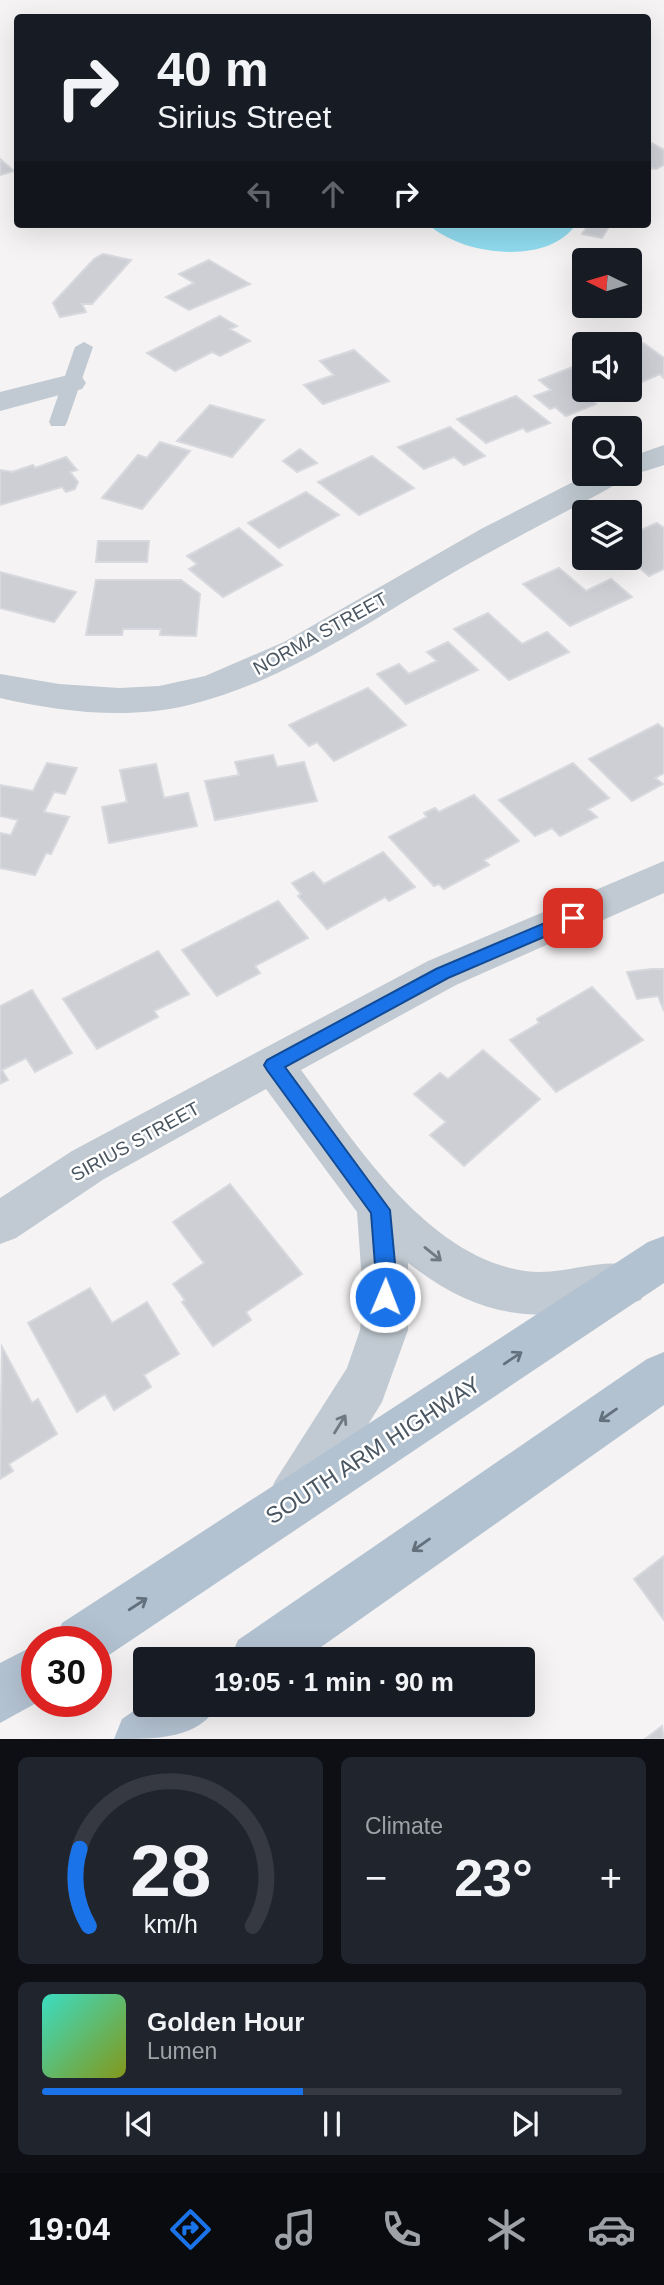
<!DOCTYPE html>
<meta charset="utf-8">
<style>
body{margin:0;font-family:Arial,sans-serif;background:#20242c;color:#f1f3f6;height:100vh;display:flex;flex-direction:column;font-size:26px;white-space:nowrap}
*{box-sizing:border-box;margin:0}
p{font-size:23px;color:#9ea1a6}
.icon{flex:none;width:38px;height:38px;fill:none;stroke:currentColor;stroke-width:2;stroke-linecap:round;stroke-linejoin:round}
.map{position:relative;height:1739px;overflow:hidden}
.side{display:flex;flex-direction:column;gap:18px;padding:18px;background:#0d0f14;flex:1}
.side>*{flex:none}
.banner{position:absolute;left:14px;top:14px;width:637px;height:214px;border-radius:7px;box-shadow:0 7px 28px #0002;background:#171b24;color:#f1f3f6;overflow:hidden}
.needle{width:46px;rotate:275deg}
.fabs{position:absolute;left:572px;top:248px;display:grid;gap:14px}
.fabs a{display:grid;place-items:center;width:70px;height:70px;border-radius:7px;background:#171b24;box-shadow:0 7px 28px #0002;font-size:35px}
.speed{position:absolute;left:21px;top:1626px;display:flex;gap:14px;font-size:35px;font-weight:700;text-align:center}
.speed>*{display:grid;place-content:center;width:91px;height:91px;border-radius:50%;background:#171b24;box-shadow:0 7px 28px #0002;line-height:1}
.speed .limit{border:10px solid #d22;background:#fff;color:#111}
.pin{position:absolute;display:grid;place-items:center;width:60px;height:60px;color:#fff;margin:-30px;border-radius:14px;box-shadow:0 4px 10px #0006}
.me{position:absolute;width:77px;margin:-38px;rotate:1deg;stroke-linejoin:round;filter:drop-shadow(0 0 5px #0008)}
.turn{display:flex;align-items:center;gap:24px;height:147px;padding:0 28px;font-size:32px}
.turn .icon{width:91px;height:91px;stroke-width:2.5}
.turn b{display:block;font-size:49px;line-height:60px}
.lanes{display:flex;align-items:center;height:66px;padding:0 28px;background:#0003;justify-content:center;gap:35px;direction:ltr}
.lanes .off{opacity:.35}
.big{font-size:52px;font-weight:800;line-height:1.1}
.side .tile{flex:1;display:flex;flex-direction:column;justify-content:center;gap:10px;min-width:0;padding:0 24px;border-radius:10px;background:#20242c}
.side .dial{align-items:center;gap:0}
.dial svg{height:182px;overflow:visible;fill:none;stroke:#363941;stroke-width:7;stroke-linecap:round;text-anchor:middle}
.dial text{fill:#f1f3f6;stroke:none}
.song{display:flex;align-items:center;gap:21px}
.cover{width:84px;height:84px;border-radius:10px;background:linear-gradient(135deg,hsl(170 70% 55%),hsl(70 70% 35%))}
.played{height:7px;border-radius:4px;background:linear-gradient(90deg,#1a73e8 45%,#363941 45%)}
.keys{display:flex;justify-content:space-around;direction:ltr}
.heat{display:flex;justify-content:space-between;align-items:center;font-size:38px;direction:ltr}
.side .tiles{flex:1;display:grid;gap:18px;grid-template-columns:1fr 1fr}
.tile:last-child{grid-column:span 2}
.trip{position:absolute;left:133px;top:1647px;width:402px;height:70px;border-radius:7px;background:#171b24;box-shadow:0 7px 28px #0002;font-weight:800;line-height:70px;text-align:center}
.dock{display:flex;height:112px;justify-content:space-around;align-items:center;background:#090b0e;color:#9ea1a6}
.dock .icon{width:49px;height:49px}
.dock .active{color:#1a73e8}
.dock b{font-size:32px;color:#f1f3f6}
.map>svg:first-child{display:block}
.water{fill:#90daee}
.building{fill:#cdcfd5;stroke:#d7d9de;stroke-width:2}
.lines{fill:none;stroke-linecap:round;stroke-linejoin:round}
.service{fill:#c1cad2;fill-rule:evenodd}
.minor{fill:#c1cad2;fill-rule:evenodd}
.primary{fill:#b3c2d1;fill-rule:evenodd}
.oneway{stroke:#6e7983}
.oneway2{stroke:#64717d}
.route{fill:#1a73e8;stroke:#114b97;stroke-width:2}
.labels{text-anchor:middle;stroke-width:5;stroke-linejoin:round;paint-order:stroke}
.street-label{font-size:19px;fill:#4a5661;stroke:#fff}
.near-street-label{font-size:23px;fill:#4a5661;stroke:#fff}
</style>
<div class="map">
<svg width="664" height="1739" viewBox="0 0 664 1739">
<rect width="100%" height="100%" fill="#f5f3f3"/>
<path class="water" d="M428,224h148c-28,43 -116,31 -148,0z"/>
<path class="building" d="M651,143l13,7v15l-8,4 -8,-1v-23z
M0,159l14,12 -14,4z
M589,224h16l5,1 -8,13 -20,-4z
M103,254l28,6 -39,44h-10l4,8 -26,5 -7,-14 41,-44z
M209,260l41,24 -61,26 -23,-13 28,-14 -15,-9z
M220,316l17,10 -7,3 20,12 -30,15 -8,-4 -37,19 -28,-18z
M629,343l5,4 9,-4 21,15v20l-4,-4 -30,13v-42h-4z
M354,350l35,31 -66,23 -19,-19 30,-10 -14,-14z
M578,365l6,5 2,20 -5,2 15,12 -30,12 -11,-9 -5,2 -16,-13 17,-6 -12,-10z
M516,396l34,27 -23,9 -4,-4 -37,15 -29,-24z
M210,405l54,15 -32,37 -55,-16z
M450,427l35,29 -21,9 -10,-8 -30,12 -26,-22z
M160,442l30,9 -48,58 -40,-11 36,-43 9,3z
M300,449l17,14 -20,9 -14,-11z
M372,456l42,32 -55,27 -41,-33z
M66,457l11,13 -7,2 8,10 -3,7 -9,3 -4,-5 -62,18v-35l12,2 21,-7 2,3z
M306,492l33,23 -60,33 -31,-25z
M657,523l7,5v41l-15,7 -14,-12 -7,4 -11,-10h13v-23z
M239,528l43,37 -59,32 -34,-28 8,-5 -10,-8z
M98,541h51l-2,21h-51z
M559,568l27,23 25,-12 21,18 -62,29 -47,-42z
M0,572l76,20 -22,30 -54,-14z
M96,580h85l19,14 -4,42 -36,-1 1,-6h-38l-1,6h-36z
M488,613l34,31 25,-12 22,20 -60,28 -55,-51z
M448,642l30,28 -72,34 -29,-30 22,-10 10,10 28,-13 -10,-9z
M368,688l38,37 -72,36 -17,-19 -8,4 -20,-21z
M658,724l6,5v44l-9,5 8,6 -31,17 -43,-42z
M273,755l4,12 27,-5 13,39 -102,19 -10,-39 34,-6 -4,-13z
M47,763l30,5 -12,26 -11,-2 -10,20 25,5 -18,37 -5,-1 -11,22 -35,-7v-35l11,2 7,-15 -18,-4v-31l33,6z
M573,763l36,35 -21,11 9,8 -37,19 -8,-8 -17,8 -36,-36z
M156,764l8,34 24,-5 9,33 -88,17 -7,-36 25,-5 -7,-32z
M474,795l45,46 -35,19 5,5 -45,24 -5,-5 -5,2 -45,-49 38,-20 -3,-4 11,-5 4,4z
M383,852l32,35 -26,14 -4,-4 -58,32 -29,-33 3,-2 -9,-11 21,-11 11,12z
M278,901l30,37 -53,28 5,7 -43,23 -35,-46z
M158,951l31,43 -35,17 4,6 -61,32 -34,-50z
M651,969h13v42l-6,-15 -21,3 -10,-27z
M592,987l51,53 -87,52 -46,-52 29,-17 -2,-4z
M32,990l40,63 -37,19 -9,-14 -24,12 6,10 -8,4v-78z
M483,1050l57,49 -76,67 -34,-31 16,-13 -32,-28 26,-21 8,6z
M230,1184l72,90 -56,38 5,8 -38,26 -31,-44 3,-2 -12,-16 31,-21 -31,-41z
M90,1288l22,35 35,-21 32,52 -35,21 7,12 -37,23 -9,-16 -28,18 -49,-89z
M2,1347l30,56 6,-4 19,35 -48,30 4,7 -13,8z
M664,1556v64l-30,-41z
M662,1726l2,13h-19z"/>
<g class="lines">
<path class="service" d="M84,342l9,5 -26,75 -2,4h-14l-2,-4 26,-75z"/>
<path class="minor" d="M72,374l10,3 4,6 -4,6 -82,22v-19z
M664,445v20c-10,4 -26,7 -35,12 -61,35 -128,67 -190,104 -80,47 -159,102 -250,124 -62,15 -128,7 -189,-7v-24l59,10 60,4 40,-2 46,-10 79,-34 197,-113 92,-47 17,-8h40v-17z
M664,861v32l-208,92 -155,85c56,75 125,186 224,201 39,6 79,-17 116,-3l6,16 -6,16c-18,6 -34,8 -53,11 -74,11 -120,-2 -180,-48v67l-26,72 -71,115 -18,8 -18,-8 -8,-18 8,-18 72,-113 13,-38 3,-34 -6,-84 -91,-123 -162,90 -88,59 -16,6v-46l72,-47 356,-190z"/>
<path class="primary" d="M664,1236v47l-564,378 -4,2v-21h-42l8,-19 586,-381z
M664,1352v53l-360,254h-74l8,-19 409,-281z
M37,1644v57h3l-40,22v-60z
M145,1703v1h74c-20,35 -61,35 -105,35l8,-20z"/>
</g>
<defs><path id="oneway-shaft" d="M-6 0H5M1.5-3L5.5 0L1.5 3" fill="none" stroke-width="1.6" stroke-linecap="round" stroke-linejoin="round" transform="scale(1.75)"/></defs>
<g class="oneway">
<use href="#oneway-shaft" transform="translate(433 1254) rotate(39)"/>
<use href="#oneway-shaft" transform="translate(340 1424) rotate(-58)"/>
</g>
<g class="oneway2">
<use href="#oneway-shaft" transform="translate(513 1358) rotate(-34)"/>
<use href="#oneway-shaft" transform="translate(608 1415) rotate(145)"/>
<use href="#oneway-shaft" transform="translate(421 1545) rotate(145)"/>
<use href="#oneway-shaft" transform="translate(138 1604) rotate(-33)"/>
</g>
<path class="route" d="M573,911l6,2v9l-131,56 -163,89 105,143 6,64 -4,30 -7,2 -7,-2 -7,-91 -104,-143 -3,-5 3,-5 169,-91z"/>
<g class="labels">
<g class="street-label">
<text transform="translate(320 633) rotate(-29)" y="7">NORMA STREET</text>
<text transform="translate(135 1141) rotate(-29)" y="7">SIRIUS STREET</text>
</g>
<g class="near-street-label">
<text transform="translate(373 1450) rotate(-33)" y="8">SOUTH ARM HIGHWAY</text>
</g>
</g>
</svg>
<div class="fabs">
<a><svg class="needle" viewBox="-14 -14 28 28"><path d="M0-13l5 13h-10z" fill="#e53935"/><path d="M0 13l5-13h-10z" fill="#9ea1a6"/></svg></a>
<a><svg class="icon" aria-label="sound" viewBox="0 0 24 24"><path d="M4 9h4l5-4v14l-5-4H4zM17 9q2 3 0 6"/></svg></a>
<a><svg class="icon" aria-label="search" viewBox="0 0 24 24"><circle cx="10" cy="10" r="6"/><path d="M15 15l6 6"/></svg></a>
<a><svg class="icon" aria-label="layers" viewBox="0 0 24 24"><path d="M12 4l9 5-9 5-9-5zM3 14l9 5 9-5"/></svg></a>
</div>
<div class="speed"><div class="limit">30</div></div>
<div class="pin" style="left:573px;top:918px;background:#d93025"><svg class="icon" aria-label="arrive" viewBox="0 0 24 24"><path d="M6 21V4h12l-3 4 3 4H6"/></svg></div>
<svg class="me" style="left:385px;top:1297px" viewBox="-20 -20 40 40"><circle r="17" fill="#1a73e8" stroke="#fff" stroke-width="3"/><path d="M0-11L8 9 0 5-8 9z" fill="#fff"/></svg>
<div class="trip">19:05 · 1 min · 90 m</div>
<div class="banner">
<div class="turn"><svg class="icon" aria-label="right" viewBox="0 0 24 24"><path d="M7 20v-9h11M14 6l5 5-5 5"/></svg><div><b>40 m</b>Sirius Street</div></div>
<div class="lanes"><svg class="icon off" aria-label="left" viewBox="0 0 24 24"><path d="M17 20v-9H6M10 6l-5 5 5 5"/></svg><svg class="icon off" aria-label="ahead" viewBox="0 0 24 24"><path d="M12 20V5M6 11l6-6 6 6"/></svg><svg class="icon" aria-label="right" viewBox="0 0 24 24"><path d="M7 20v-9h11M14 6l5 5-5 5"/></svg></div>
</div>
</div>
<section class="side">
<div class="tiles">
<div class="tile dial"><svg viewBox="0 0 100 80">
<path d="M14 69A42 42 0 1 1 86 69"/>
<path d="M14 69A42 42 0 0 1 10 35" stroke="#1a73e8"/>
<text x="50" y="56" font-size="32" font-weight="700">28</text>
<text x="50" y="72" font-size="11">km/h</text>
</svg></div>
<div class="tile"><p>Climate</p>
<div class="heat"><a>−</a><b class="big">23°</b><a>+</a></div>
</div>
<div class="tile">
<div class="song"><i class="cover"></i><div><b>Golden Hour</b><p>Lumen</p></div></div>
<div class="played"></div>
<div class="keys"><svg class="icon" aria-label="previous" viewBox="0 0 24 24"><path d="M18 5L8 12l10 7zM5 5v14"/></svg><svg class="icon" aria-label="pause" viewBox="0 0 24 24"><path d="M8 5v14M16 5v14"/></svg><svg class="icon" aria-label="next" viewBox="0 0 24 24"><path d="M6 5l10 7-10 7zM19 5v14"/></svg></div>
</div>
</div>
</section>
<nav class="dock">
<b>19:04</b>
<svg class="icon active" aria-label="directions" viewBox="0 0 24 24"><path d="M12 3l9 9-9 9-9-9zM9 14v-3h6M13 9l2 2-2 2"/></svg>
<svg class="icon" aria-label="music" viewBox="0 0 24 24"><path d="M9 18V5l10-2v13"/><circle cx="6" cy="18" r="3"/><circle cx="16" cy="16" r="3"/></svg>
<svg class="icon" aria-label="phone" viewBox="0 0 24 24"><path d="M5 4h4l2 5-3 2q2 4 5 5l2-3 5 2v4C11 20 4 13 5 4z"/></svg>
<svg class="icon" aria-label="climate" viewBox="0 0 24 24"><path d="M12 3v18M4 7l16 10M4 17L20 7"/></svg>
<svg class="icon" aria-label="car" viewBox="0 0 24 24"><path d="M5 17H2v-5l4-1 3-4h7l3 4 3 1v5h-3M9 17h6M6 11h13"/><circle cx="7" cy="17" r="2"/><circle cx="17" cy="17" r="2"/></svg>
</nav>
